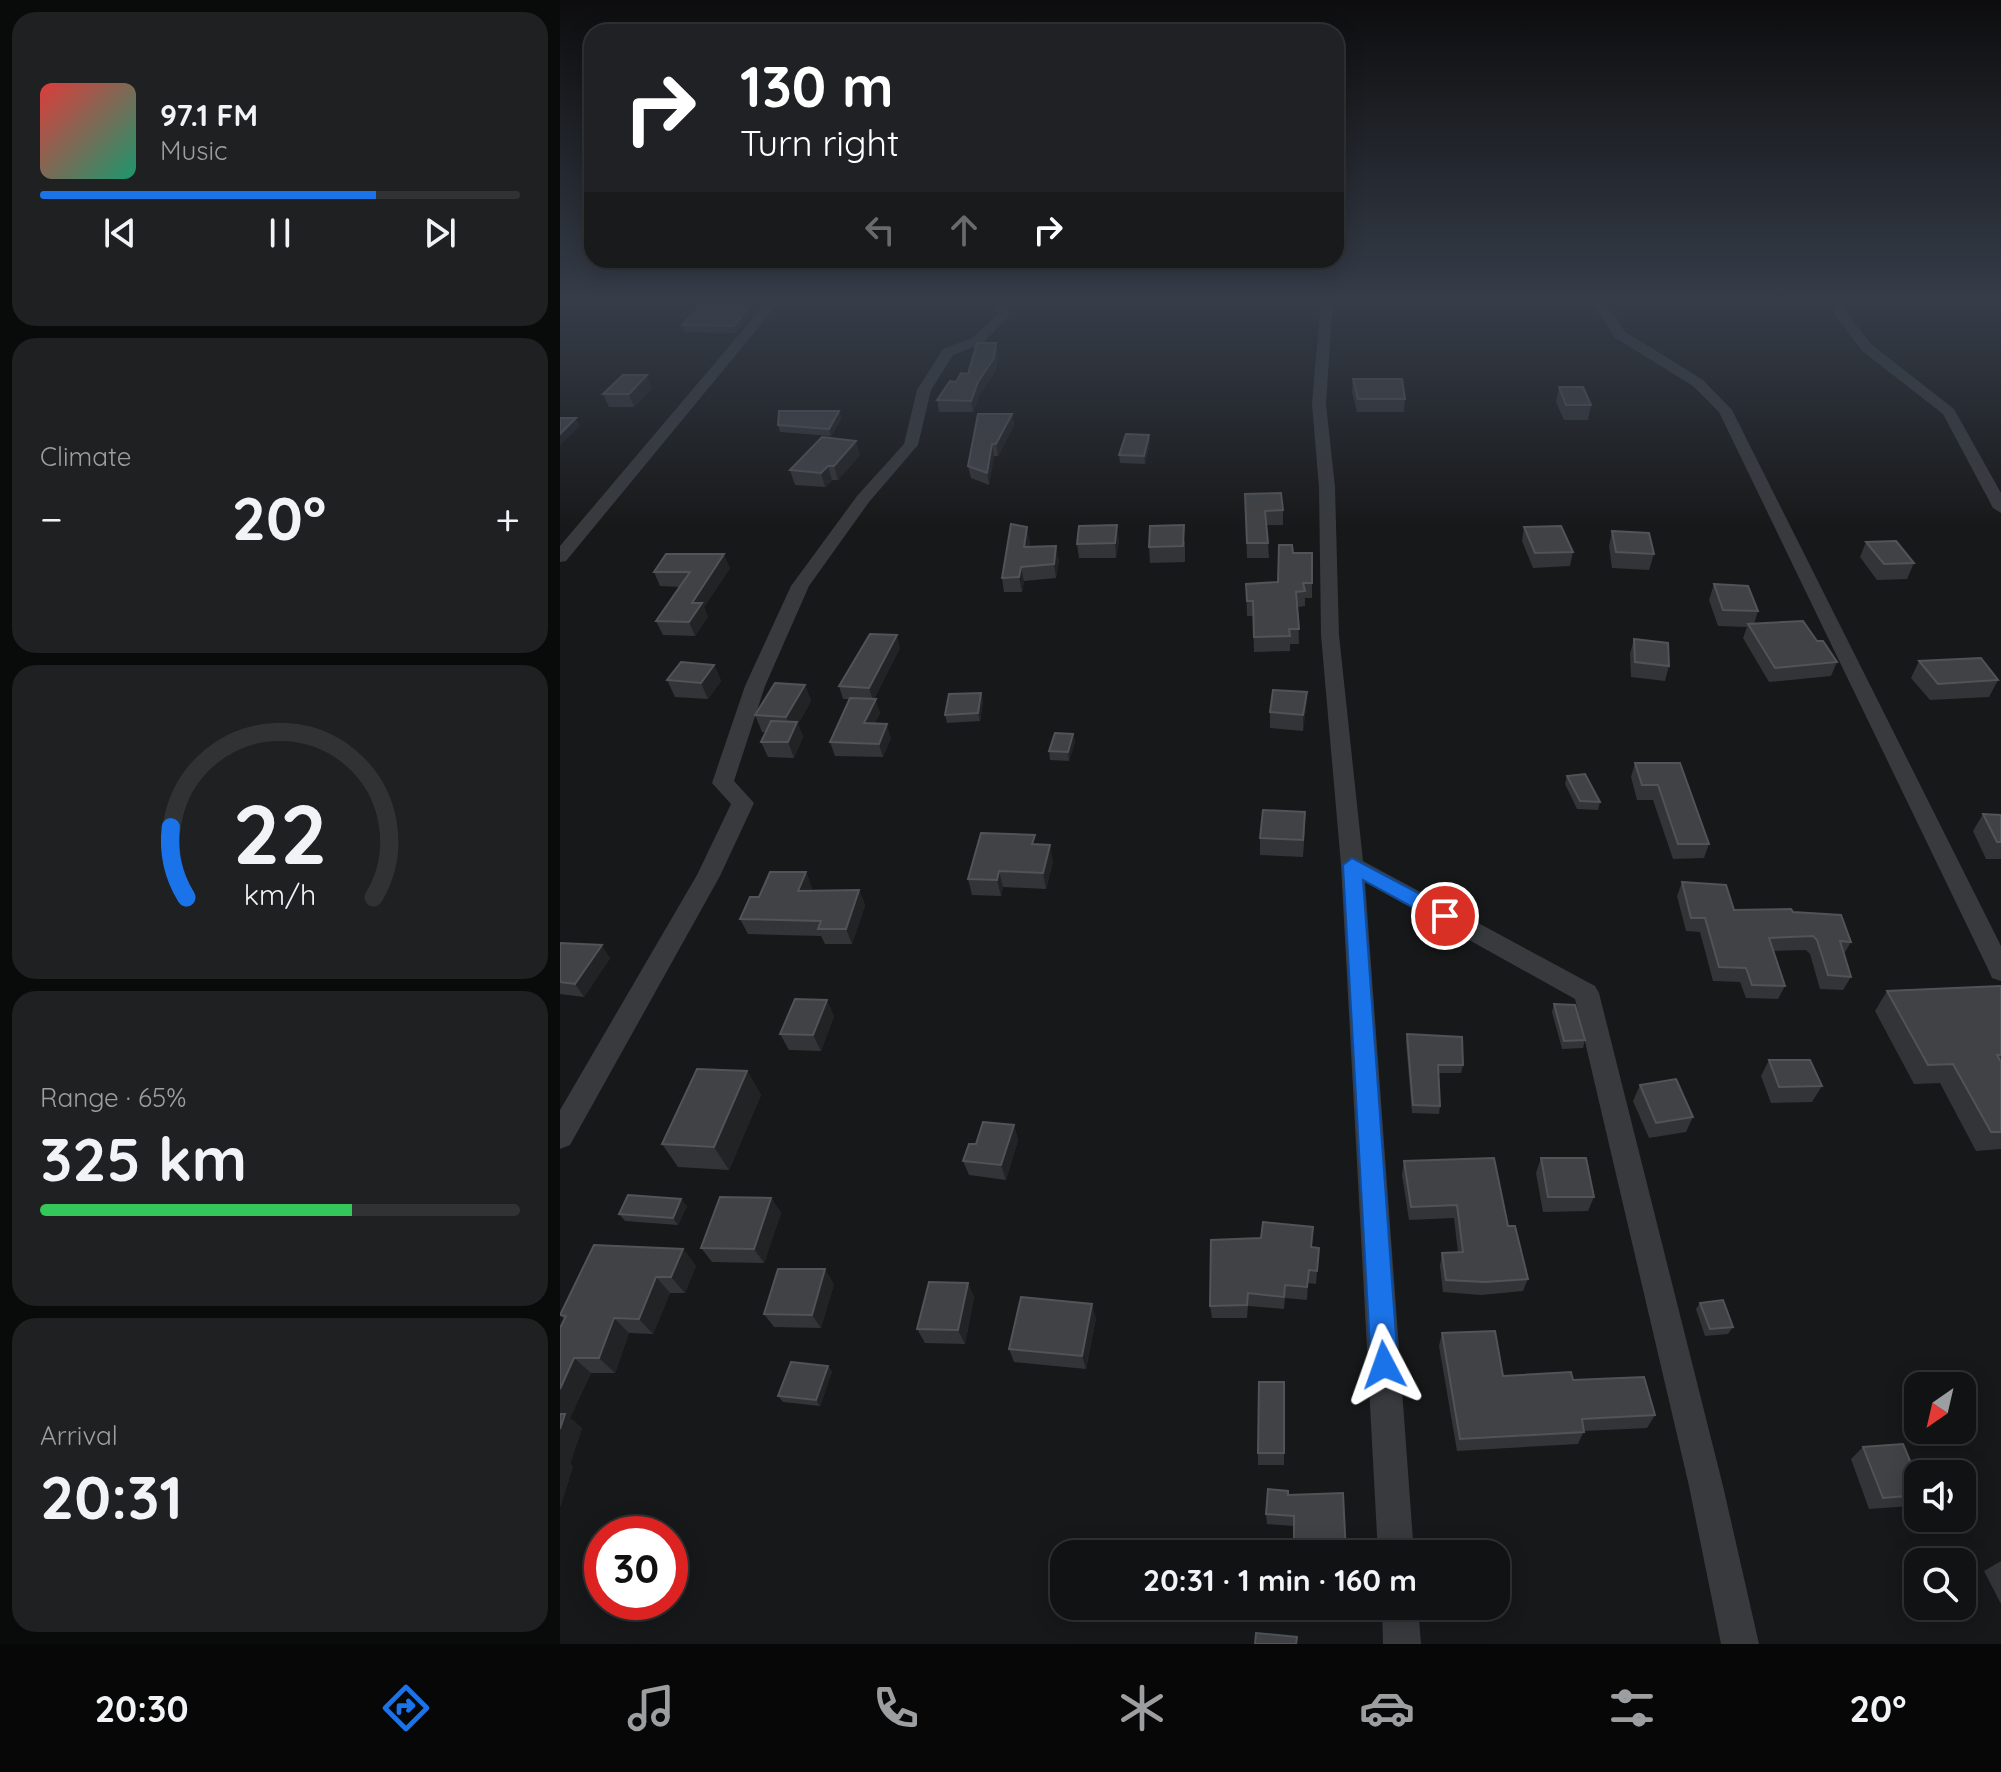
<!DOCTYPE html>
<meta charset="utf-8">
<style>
body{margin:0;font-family:Quicksand,sans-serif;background:#1e2021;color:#f1f3f6;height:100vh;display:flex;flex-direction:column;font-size:30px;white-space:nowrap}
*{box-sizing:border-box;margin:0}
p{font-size:26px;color:#9c9ea0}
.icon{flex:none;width:44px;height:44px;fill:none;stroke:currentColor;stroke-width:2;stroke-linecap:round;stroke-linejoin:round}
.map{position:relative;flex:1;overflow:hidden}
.details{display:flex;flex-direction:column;gap:12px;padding:12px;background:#090a0a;width:560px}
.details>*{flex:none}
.top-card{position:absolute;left:24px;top:24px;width:760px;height:244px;border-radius:24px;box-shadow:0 4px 20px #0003,0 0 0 2px #303233;background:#202124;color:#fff;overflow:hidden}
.needle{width:52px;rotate:214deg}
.tools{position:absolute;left:1344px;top:1372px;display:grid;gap:16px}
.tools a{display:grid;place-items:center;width:72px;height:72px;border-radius:16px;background:#111213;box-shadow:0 4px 20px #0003,0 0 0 2px #303233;font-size:40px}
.speed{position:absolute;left:24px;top:1516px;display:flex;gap:16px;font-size:40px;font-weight:700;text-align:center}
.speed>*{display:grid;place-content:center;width:104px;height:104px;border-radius:50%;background:#111213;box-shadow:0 4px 20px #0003,0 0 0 2px #303233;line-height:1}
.speed .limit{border:12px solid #d22;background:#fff;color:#111}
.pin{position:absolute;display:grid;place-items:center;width:68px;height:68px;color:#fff;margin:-34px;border:4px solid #fff;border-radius:50%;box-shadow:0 2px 8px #0007}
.me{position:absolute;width:88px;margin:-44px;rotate:356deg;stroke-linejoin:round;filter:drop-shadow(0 0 6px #0008)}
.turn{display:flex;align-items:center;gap:28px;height:168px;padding:0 24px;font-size:36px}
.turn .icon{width:104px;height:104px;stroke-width:2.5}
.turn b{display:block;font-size:56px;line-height:68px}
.lanes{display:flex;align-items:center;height:76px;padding:0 24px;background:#0003;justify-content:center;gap:40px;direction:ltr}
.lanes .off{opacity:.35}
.big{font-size:60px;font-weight:700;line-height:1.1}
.details .tile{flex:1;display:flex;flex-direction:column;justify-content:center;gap:12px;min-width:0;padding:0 28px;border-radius:24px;background:#1e2021}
.details .dial{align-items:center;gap:0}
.dial svg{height:208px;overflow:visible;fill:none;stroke:#303233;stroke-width:7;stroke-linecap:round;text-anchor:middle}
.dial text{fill:#f1f3f6;stroke:none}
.song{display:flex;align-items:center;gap:24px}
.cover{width:96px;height:96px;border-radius:12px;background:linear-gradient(135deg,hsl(0 70% 55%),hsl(160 70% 35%))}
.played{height:8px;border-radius:4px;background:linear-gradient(90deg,#1a73e8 70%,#303233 70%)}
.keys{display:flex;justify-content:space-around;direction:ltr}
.heat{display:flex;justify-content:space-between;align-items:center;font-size:44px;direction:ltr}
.charge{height:12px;border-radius:6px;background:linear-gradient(90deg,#34c759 65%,#303233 0)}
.trip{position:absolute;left:490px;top:1540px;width:460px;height:80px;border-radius:24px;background:#111213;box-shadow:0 4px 20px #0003,0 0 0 2px #303233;font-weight:700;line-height:80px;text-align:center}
.tab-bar{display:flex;height:128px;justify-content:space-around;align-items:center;background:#070708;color:#9c9ea0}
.tab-bar .icon{width:56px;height:56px}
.tab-bar .active{color:#1a73e8}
.tab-bar b{font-size:36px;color:#f1f3f6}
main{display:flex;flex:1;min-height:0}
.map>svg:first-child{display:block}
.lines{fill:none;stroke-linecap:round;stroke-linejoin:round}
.street{fill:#383a3e;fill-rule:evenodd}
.wall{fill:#333437}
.shaded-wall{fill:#222325}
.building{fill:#404245;stroke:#505357;stroke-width:2}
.route{fill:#1a73e8;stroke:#114b97;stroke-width:2}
</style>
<main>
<section class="details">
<div class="tile">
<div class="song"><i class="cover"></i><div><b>97.1 FM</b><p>Music</p></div></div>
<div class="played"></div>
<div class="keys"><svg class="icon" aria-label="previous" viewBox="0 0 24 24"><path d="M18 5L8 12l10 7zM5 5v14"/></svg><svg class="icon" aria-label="pause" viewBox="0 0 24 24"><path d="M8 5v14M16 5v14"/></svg><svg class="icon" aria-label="next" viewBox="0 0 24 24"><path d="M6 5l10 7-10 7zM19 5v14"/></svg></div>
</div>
<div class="tile"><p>Climate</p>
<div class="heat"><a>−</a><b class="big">20°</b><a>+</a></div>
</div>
<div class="tile dial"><svg viewBox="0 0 100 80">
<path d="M14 69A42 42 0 1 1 86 69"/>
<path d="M14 69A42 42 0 0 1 8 42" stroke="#1a73e8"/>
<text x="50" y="56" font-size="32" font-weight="700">22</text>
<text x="50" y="72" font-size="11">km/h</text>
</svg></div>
<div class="tile"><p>Range · 65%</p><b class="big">325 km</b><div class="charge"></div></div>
<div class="tile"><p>Arrival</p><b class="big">20:31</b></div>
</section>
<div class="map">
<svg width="1441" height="1644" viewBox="0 0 1441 1644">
<rect width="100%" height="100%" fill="#171819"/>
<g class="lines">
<path class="street" d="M209,299h13l-216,262 -6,1v-16z
M434,299h12l4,16 -28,29 -29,11 -22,35 -13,55 -49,57 -60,84 -44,100 -31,95 20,22 -34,73 -150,269 -10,4v-39l137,-235 34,-71 -19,-21 33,-97 46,-100 66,-90 47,-52 13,-54 26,-41 29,-11 26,-24z
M761,299h12l-7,105 9,83 4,148 24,226 232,125 4,7 124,493 36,158h-38l-32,-158 -114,-487 -210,-117 49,672h-36l-37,-689 -20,-230 -2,-148 -7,-83z
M1031,299h12l21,32 79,49 29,30 269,536v35l-9,-3 -3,-7 -270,-559 -26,-26 -79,-49z
M1270,299h15v12l26,33 83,65 47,84v20l-8,-5 -50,-94 -82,-64 -28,-39 2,-8z
M822,1606h36l3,38h-38z"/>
</g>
<path class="wall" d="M147,299h51l2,4 -24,30 -52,-1 -2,-7z
M436,343l2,11 -2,16 -16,24 -7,18h-34l-2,-12 19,-18 12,-8z
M793,379l52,20 -1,13h-47l-5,-20z
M999,387l32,18 -3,15h-24l-8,-18z
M92,388l-18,19h-25l-6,-13z
M279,411l2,8 -10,17 -51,-4 -2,-7z
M452,414l2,11 -16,31h-4l-5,29 -18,-7 -3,-12z
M589,435l1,7 -5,22 -25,-1 -1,-8z
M300,455l-22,25h-6l-7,7 -30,-2 -5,-15z
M685,494l38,16v15h-16l2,33h-22z
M964,527l49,25 -3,14 -37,2 -11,-27z
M1052,531l42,23 -5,16 -37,-2 -3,-22z
M559,540l-3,18h-37l-2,-14z
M470,541l-1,6 30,13 -3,18 -32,3 -2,11h-18l-2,-14z
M625,541v21l-35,1 -1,-16z
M1306,542l48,21 -7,16 -30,1 -17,-23z
M733,553h19v45h-7v8l-7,1 1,37h-9v7l-36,1 -1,-36h-6l-1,-32 32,-2z
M170,568l-26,39 4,10 -13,19 -32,-1 -7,-14 24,-34 -20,-1 -6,-14z
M1154,584l44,27 -4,13 83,38 -6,14 -62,6 -26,-44 4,-11 -29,-1 -9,-26z
M1074,639l35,27 -4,15 -34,-4 -1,-23z
M340,648l-26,51 6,14 -5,10 16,15 -8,19 -48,-1 -5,-14 20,-43h-7l-4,-13z
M1359,661l79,19 -9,17 -59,3 -19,-22z
M154,665l7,16 -13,18 -33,-2 -8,-17z
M245,685l6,16 -13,23 5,13 -9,21 -26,-1 -7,-15 5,-10h-4l-7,-17z
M747,692l-1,16 -3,23 -33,-3v-16z
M421,693l2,8 -3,20 -33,2 -2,-8z
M513,734l2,8 -6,19 -19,-1 -1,-9z
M1075,763h45l29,81 -5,14 -31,1 -20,-59h-16l-6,-23z
M1007,776l33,26 -2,8 -21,-1 -12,-25z
M1423,814l18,1v44h-15l-13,-28z
M745,829l-2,28 -43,-2v-17z
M477,844l16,17 -7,28 -43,-2 -2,9 -29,-1 -4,-16z
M246,872l6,16 -1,3 48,-1 6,15 -13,39h-27l-4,-8 -73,-2 -8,-15 19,-22z
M1122,882l52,28 59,2 58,30 -7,12 7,23 -8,13 -23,-1 -10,-35 -4,-4 -33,1 12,35 -7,13 -32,-1 -6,-16 -27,-1 -13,-49 -14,-1 -9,-35z
M0,943l50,15 -26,39 -24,-3z
M1441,986v163l-25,2 -36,-68 -26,1 -39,-73 12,-20z
M994,1004l31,36 -2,8 -21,1 -10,-37z
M274,1016l-13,35 -32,-1 -9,-16z
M847,1034l56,31 -2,8h-22l1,33 -1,8 -27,-1 -6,-71z
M1209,1060l53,26 -10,16 -41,1 -10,-27z
M187,1071l14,24 -32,75 -51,-3 -16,-23z
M1080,1085l53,32 -7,15 -37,6 -16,-37z
M454,1125l4,15 -12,40 -37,-5 -6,-14 13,-17z
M981,1158l53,39 -6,14 -45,1 -7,-39z
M844,1161l104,65 20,53 -5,12 -42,4 -38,-3 -3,-26 2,-13h16l-4,-35 -45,2 -7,-45z
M211,1198l10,15 -17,50 -52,-1 -11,-14z
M127,1206l-9,19 -53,-4 -6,-7z
M751,1247l8,1 -3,36 -8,-1 -1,17 -22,-2 -1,11 -36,-3 -1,12h-35l-2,-12z
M123,1249l13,17 -11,27h-15l-17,41 -24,-1 -14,40h-24l-21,45 12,10 -12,36 3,3 -13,40 4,-188 -4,-4z
M408,1283l6,14 -9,47 -40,-1 -8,-14z
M274,1284l-13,44 -47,-1 -10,-13z
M1140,1303l33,24 -5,7 -23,2 -9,-27z
M536,1318l-10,51 -72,-7 -5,-13z
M882,1333l61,43 70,4 82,35 -8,13 -63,3 -6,13 -121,7 -18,-105z
M268,1366l4,6 -12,34 -37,-4 -5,-6z
M724,1382v83h-26v-12z
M1303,1447l55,33v19l-8,7 -41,3 -18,-50z
M783,1493l-50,33 -26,-2 -1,-10z
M1441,1561v43l-17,-33z"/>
<path class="shaded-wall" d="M195,299h3l2,4 -24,30 -2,-7z
M436,343l2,11 -2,16 -16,24 -7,18 -2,-11 7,-19z
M87,375l5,13 -18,19 -5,-13z
M279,411l2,8 -10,17 -2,-7z
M452,414l2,11 -16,31 -2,-12z
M16,418l4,8 -20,19v-11z
M589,435l1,7 -5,22 -1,-8z
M296,441l4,14 -22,25 -4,-14z
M432,444l2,12 -5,29 -2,-12z
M268,466l4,14 -7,7 -4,-14z
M557,525l2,15 -3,18 -1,-15z
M467,527l3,14 -3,20 -3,-14z
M496,546l3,14 -3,18 -2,-14z
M164,554l6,14 -26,39 4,10 -13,19 -6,-14 3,-19z
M461,567l3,14 -2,11 -3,-15z
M337,635l3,13 -27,53 -4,-13z
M154,665l7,16 -13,18 -7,-16z
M245,685l6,16 -13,23 5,13 -9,21 -6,-16 4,-10 -6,-15z
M747,692l-1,16 -3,23v-16z
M421,693l2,8 -3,20 -2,-8z
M316,699l4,14 -11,24 -5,-14z
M327,724l4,14 -8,19 -4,-13z
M513,734l2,8 -6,19 -1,-9z
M490,845l3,16 -7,28 -3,-16z
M439,871l4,16 -2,9 -4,-16z
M246,872l6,16 -7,18 -7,-15z
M299,890l6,15 -13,39 -6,-15z
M42,945l8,13 -26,39 -9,-13z
M267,1000l7,16 -13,35 -8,-16z
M187,1071l14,24 -32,75 -15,-23z
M454,1125l4,15 -12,40 -5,-15z
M211,1198l10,15 -17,50 -10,-14z
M121,1199l6,7 -9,19 -5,-7z
M123,1249l13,17 -11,27 -14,-16z
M265,1269l9,15 -13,44 -9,-13z
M96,1277l14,16 -17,41 -14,-15z
M408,1283l6,14 -9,47 -7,-14z
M532,1304l4,14 -10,51 -4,-13z
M54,1318l15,15 -14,40 -16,-15z
M14,1358l17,15 -21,45 12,10 -12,36 3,3 -13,40v-118z
M268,1366l4,6 -12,34 -4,-6z"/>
<path class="building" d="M147,299h48l-21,27 -52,-1z
M417,343h19l-2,15 -16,24 -7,19 -34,-1 13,-19 6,1 5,-9 7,1z
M63,375h24l-18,19h-26z
M793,379h49l3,20h-47z
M999,387h24l8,18h-25z
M219,411h60l-10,18 -51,-4z
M418,414h34l-16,30h-4l-5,29 -19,-7z
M0,418h16l-16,16z
M566,434l23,1 -5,21 -25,-1z
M262,437l34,4 -22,25h-6l-7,7 -31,-3z
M721,493l2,17 -18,1 3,32h-21l-2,-49z
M451,524l16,3 -3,20 32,-1 -2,18 -33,3 -2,10 -17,1z
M557,525l-2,18 -38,1 2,-18z
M624,525l-1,21 -34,1 1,-21z
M1001,526l12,26 -38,1 -11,-26z
M1052,531l37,2 5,21 -38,-2z
M1336,541l18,22 -30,1 -18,-22z
M719,545h13l1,8h19v30h-9l2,8 -9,1 3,37h-10l1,7 -36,1 -1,-36h-6l-1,-17 32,-2z
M106,554h58l-32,49h10l-13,19 -33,-1 34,-49h-36z
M1154,584l34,2 10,25 -35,-1z
M1243,621l14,20h6l14,21 -62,6 -27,-44z
M310,634l27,1 -28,53 -30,-2z
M1074,639l34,4 1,23 -34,-4z
M1421,658l17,22 -60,4 -19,-23z
M121,662l33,3 -13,18 -34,-3z
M215,683l30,2 -19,32 -31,-2z
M713,690l34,2 -4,23 -33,-3z
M421,693l-3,20 -33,2 4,-21z
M290,698l26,1 -12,24 23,1 -8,20 -49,-2z
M211,721l26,1 -9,20h-27z
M495,733l18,1 -5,18 -19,-1z
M1075,763h45l29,81h-31l-20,-59h-16z
M1025,774l15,28 -20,-1 -13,-25z
M703,810l42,2 -2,28 -43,-2z
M1423,814l18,1v27h-4z
M421,833l54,2 -3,9 18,1 -7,28 -44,-2 -2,9 -29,-1z
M210,872h36l-8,19 61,-1 -13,39h-28l3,-8 -81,-2 10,-22h9z
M1122,882l44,3 8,25 57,-1 2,3 48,3 10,27 -11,-1 11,36 -23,-2 -11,-35 -4,-4 -44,2 16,48 -33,-1 -6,-17 -27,-1 -14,-49h-14z
M0,943l42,2 -27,39 -15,-2z
M1441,986v69h-4l4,7v70h-10l-38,-68 -25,1 -41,-74z
M235,999l32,1 -14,35 -33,-1z
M994,1004l21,1 10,35 -21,1z
M847,1034l55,3 1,28h-25l2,41 -27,-1z
M1209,1060h41l12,26 -43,1z
M137,1069l50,2 -33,76 -52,-3z
M1116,1079l17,38 -37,6 -16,-38z
M423,1122l31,3 -13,40 -38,-4 6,-17h7z
M934,1158l14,68h7l13,53 -43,3 -39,-2 -4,-27 21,-1 -6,-47 -46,2 -7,-46z
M981,1158h45l8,39h-46z
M68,1195l53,4 -8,19 -54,-4z
M160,1197l51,1 -17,51 -53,-1z
M703,1222l50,5 -2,20 8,1 -2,23 -8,-1 -2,17 -22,-2 -1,12 -36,-4 -1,12 -37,1 1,-66 50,-2z
M34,1245l89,4 -12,28h-15l-17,42 -25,-1 -15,40h-25l-14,31v-61l6,-12 -6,-1z
M218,1269h47l-13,46 -48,-1z
M369,1282l39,1 -10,47 -41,-1z
M461,1297l71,7 -10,52 -73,-7z
M1163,1300l10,27 -23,2 -10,-26z
M935,1331l8,45 68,-4 2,8 71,-3 11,38 -73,4 2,13 -124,7 -18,-106z
M231,1362l37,4 -12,34 -38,-4z
M699,1382h25v71h-26z
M0,1414h5l-5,15z
M1343,1444l15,36v15l-35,3 -20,-51z
M708,1489l20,2v4l55,-2 3,61h-52v-38l-28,-2z
M696,1633l41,4 -1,7h-41z"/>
<linearGradient id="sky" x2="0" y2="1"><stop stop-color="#0d0d0e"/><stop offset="0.57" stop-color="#363d49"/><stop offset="1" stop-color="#363d49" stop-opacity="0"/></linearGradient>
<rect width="1441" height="529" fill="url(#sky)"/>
<path class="route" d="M792,858l100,53 2,5 -2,5h-14l-75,-41 35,485 -4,9 -10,4 -9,-4 -4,-9 -28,-500z"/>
</svg>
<div class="tools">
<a><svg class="needle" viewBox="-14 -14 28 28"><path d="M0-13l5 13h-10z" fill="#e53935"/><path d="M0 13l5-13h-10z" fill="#9c9ea0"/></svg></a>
<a><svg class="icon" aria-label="sound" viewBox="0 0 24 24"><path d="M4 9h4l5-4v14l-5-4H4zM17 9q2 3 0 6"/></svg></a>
<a><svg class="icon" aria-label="search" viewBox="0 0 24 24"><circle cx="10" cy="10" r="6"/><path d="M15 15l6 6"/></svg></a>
</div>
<div class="speed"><div class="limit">30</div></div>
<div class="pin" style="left:885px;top:916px;background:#d93025"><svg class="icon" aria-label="arrive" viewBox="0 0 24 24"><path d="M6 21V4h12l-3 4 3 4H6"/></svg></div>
<svg class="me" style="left:824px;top:1365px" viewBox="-20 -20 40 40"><path d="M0-17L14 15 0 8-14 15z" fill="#1a73e8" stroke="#fff" stroke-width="4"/></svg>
<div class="trip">20:31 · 1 min · 160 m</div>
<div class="top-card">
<div class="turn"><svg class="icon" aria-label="right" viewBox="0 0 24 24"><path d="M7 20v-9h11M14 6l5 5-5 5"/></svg><div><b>130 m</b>Turn right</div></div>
<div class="lanes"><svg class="icon off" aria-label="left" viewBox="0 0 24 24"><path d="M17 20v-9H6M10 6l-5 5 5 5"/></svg><svg class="icon off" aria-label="ahead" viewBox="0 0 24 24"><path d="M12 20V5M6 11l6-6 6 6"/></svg><svg class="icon" aria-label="right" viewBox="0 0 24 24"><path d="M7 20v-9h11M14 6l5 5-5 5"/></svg></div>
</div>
</div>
</main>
<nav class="tab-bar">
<b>20:30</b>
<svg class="icon active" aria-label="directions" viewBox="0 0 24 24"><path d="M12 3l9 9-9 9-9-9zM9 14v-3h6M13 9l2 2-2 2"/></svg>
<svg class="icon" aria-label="music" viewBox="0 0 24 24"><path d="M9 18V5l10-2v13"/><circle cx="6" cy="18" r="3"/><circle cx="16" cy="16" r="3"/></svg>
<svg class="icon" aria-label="phone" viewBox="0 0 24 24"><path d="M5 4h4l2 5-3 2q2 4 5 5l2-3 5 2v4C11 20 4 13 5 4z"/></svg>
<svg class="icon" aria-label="climate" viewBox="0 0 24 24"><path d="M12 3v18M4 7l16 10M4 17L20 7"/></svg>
<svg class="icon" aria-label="car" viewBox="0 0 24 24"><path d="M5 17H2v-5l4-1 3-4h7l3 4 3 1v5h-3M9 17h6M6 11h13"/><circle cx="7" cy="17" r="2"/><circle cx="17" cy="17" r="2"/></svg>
<svg class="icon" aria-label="filters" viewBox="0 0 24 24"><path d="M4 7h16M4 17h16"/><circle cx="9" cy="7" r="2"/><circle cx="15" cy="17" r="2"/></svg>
<b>20°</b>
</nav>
